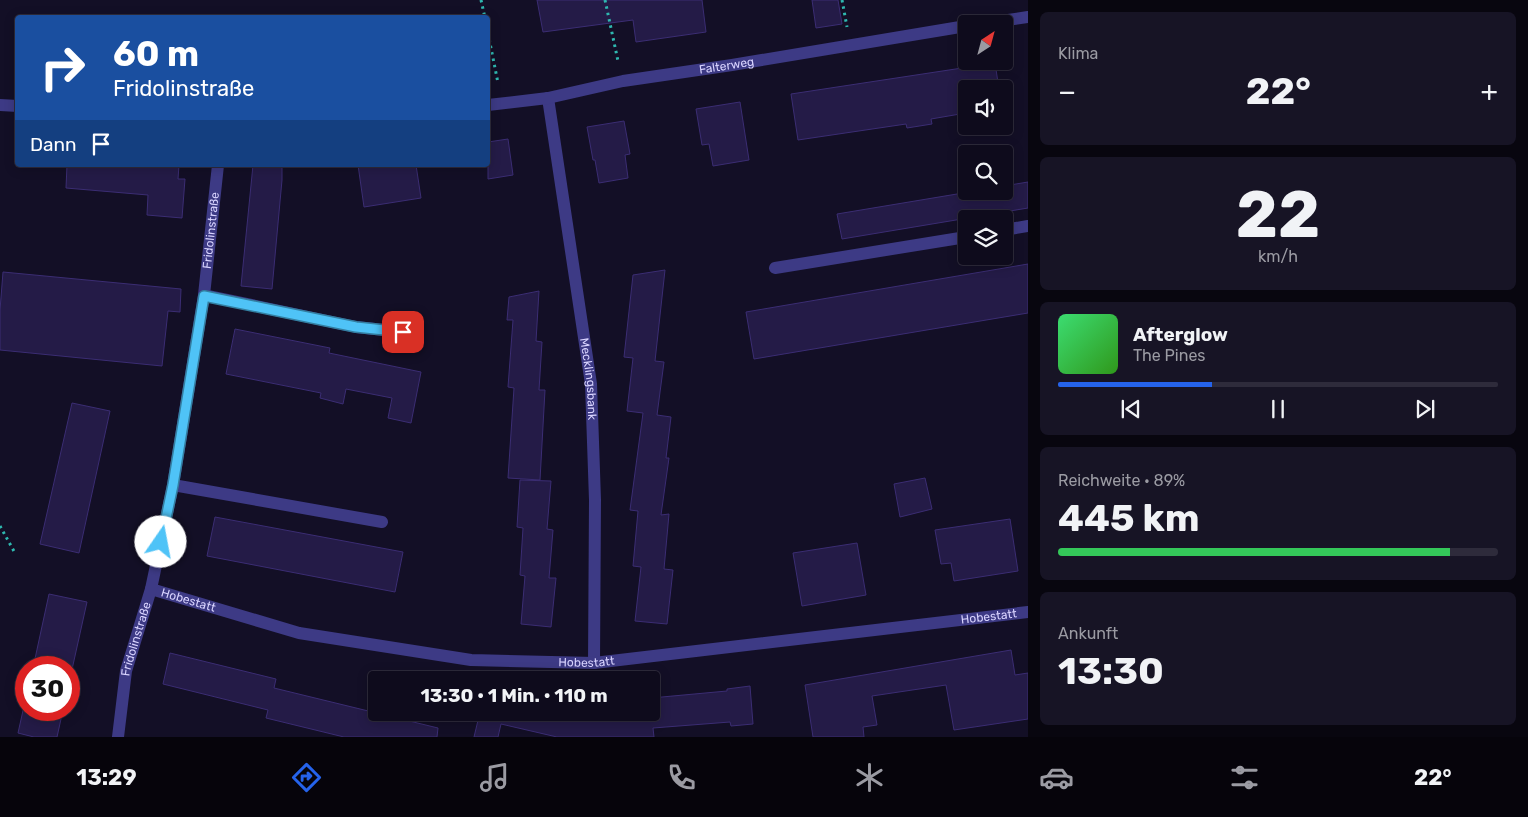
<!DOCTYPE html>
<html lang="de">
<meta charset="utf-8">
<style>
body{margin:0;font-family:Rubik,sans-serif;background:#171425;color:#f1f3f6;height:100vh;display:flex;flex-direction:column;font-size:19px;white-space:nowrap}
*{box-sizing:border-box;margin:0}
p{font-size:16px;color:#9b9ba3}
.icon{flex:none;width:28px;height:28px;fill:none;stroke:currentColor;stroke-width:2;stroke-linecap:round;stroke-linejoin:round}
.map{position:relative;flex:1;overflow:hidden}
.drawer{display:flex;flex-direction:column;gap:12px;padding:12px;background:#08060f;width:500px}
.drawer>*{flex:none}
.hud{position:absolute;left:15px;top:15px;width:475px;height:152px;border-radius:5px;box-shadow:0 2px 12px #0003,0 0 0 1px #2e2b3b;background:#1a4fa0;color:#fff;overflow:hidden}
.needle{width:32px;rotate:36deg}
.tools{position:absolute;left:958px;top:15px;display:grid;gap:10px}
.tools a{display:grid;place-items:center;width:55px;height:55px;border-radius:5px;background:#0e0b1c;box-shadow:0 2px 12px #0003,0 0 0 1px #2e2b3b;font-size:25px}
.speed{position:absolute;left:15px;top:656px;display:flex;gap:10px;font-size:25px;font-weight:700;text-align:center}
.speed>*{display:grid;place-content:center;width:65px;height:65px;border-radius:50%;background:#0e0b1c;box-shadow:0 2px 12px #0003,0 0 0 1px #2e2b3b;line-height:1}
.speed .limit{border:8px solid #d22;background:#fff;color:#111}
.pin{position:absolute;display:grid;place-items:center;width:42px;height:42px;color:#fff;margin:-21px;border-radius:10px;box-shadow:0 2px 8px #0006}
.me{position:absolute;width:55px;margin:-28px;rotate:12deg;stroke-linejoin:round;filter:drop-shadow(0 0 4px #0008)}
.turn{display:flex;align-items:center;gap:18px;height:105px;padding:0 15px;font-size:22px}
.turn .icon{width:65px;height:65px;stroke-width:2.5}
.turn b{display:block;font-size:35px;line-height:42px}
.then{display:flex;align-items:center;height:48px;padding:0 15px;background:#0003;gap:10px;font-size:19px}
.big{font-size:38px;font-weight:700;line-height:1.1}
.drawer .tile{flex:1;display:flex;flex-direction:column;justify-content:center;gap:8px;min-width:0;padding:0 18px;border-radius:8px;background:#171425}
.drawer .dial{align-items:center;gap:0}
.dial b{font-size:65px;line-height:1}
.song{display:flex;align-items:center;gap:15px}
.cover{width:60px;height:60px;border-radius:8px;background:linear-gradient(135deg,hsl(140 70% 55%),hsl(110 70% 35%))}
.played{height:5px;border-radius:2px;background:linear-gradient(90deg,#2563eb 35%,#2e2b3b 35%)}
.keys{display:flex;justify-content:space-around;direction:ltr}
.heat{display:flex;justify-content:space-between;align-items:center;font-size:28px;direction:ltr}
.charge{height:8px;border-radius:4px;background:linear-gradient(90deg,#34c759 89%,#2e2b3b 0)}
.trip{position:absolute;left:368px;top:671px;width:292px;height:50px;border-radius:5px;background:#0e0b1c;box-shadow:0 2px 12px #0003,0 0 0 1px #2e2b3b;font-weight:700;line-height:50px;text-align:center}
.menu{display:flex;height:80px;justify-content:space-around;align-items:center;background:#06040b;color:#9b9ba3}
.menu .icon{width:35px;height:35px}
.menu .active{color:#2563eb}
.menu b{font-size:22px;color:#f1f3f6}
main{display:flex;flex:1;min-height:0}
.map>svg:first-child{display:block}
.building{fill:#241b47;stroke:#3b2d73}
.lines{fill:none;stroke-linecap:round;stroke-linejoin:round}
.path{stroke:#2fb8b0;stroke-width:3;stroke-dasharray:2.5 4;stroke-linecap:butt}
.street{stroke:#3d3a85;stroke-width:12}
.route-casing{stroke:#337fa1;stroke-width:12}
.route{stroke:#4fc3f7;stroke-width:9}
.labels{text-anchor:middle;stroke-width:5;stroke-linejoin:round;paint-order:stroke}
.street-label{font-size:12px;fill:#d9d4ff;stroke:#130f26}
</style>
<main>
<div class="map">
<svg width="1028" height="737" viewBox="0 0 1028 737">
<rect width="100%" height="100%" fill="#130f26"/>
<path class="building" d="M537,0h165l4,32 -70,10 -3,-22 -90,12z
M812,0h26l4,24 -26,4z
M995,63l4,26h-33v24l-35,6 1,5 -25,4 -1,-4 -108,16 -7,-46z
M740,102l9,58 -36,6 -4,-22 -7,1 -6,-36z
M624,121l6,33 -5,1 3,23 -29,5 -4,-23h-2l-6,-33z
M508,139l5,36 -25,4v-37z
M67,165h112l-1,14h7l-3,39 -35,-3 1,-20 -82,-7z
M253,165h29v15l-10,109 -31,-3z
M358,165h58l5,33 -57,9z
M1028,182v26l-186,31 -5,-25 138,-23h29v-5z
M1028,264v49l-274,46 -8,-47z
M665,270l-10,91 9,1 -7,53 14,2 -5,41h3l-8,57 8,-1 -5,55 9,1 -6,54 -32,-3 6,-54 -8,-1 5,-55 -8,-1 13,-97 -16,-2 6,-53 -9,-1 9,-82z
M3,272l178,17 -1,23 -12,-1 -6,55 -162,-16v-40z
M539,291l-3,50 6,1 -3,48h6l-5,90 -32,-2 6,-90 -6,-1 5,-67h-6l2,-23z
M235,329l95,19 -1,5 92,19 -10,51 -23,-5 4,-20 -46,-9 -3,15 -23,-6 1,-5 -95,-19z
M72,403l38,8 -31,142 -39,-9z
M925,478l7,31 -32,8 -6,-33z
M520,480l31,1 -4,48 6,1 -4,48h7l-5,49 -30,-3 4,-48 -5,-1 3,-47 -6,-1z
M215,517l188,35 -8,40 -188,-36z
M1010,519l8,52 -64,10 -3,-18 -10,1 -6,-34z
M857,543l9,52 -64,11 -9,-53z
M49,594l38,8 -18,81v-15h-36z
M1011,650l4,25 13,-2v46l-74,11 -8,-45 -74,11 5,29 -14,2 1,10h-51l-8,-52z
M170,653l106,26 -2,9 164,40 -1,9h-93l-78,-19 2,-8 -105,-26z
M750,686l3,38 -22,2 -1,-4 -77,6 1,9h-97l-56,-13 -3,13h-24l6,-25h108l15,4 48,-3v-15l76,-7v-2z
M26,697v13h37l-6,27h-23l-16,-4z"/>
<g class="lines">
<path class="path" d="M481,0l4,18
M605,0l13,61
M842,0l5,27
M488,33l10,50
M0,526l15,27"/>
<g class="street">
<path d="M980,24l48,-7"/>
<path id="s1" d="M548,98l43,286 4,116 -1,163"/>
<path d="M0,105l18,1"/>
<path id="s2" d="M488,105l60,-7 75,-17 109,-16 234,-39"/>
<path d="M1004,230l24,-4"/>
<path d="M775,268l191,-31"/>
<path d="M204,295l152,32 47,5"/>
<path d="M173,485l209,37"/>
<path id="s3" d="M151,589l148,44 172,27 123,3 434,-51"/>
<path id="s4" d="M118,737l8,-66 25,-82 22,-104 31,-190 14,-130"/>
</g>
</g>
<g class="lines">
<g class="route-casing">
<path id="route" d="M161,542l12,-57 31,-189 152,31 47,5"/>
</g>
<use href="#route" class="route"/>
</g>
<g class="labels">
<g class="street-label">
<text dy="4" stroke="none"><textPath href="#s2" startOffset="242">Falterweg</textPath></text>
<text dy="4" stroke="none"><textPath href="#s4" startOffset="516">Fridolinstraße</textPath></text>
<text dy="4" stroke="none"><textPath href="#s1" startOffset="284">Mecklingsbank</textPath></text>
<text dy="4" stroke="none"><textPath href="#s3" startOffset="39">Hobestatt</textPath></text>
<text dy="4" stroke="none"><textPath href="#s3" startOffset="849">Hobestatt</textPath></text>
<text dy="4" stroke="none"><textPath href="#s4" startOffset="100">Fridolinstraße</textPath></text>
<text dy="4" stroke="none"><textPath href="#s3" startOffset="444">Hobestatt</textPath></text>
</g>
</g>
</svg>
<div class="tools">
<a><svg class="needle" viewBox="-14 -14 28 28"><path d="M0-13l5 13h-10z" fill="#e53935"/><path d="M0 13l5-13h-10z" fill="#9b9ba3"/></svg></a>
<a><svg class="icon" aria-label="sound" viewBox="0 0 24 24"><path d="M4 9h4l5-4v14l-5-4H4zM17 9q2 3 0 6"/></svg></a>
<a><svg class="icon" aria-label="search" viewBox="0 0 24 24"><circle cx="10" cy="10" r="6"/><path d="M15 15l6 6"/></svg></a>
<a><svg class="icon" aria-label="layers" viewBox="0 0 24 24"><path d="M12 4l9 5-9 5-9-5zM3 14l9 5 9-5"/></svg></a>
</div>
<div class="speed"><div class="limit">30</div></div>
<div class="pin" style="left:403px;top:332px;background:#d93025"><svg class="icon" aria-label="arrive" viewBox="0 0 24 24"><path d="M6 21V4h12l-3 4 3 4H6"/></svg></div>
<svg class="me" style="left:161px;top:542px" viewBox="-20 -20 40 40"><circle r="19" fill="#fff"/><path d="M0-13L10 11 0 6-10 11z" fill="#4fc3f7"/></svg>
<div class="trip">13:30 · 1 Min. · 110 m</div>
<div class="hud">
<div class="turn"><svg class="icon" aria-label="right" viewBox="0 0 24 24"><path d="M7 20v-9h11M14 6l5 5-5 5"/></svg><div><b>60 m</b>Fridolinstraße</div></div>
<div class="then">Dann<svg class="icon" aria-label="arrive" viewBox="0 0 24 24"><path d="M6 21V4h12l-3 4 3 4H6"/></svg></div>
</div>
</div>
<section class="drawer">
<div class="tile"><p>Klima</p>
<div class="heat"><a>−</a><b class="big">22°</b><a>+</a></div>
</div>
<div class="tile dial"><b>22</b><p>km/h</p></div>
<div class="tile">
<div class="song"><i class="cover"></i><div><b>Afterglow</b><p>The Pines</p></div></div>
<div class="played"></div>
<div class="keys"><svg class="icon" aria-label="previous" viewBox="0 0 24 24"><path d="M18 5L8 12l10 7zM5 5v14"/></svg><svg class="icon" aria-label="pause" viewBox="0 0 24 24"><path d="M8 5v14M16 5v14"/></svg><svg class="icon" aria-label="next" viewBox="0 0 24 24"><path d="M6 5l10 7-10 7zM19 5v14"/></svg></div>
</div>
<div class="tile"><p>Reichweite · 89%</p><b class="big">445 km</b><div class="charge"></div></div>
<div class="tile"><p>Ankunft</p><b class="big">13:30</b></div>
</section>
</main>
<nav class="menu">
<b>13:29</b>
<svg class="icon active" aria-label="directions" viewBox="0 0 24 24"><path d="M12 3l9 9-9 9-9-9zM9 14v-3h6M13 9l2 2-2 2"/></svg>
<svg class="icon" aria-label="music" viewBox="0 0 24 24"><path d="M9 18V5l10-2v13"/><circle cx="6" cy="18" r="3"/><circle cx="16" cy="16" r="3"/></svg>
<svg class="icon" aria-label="phone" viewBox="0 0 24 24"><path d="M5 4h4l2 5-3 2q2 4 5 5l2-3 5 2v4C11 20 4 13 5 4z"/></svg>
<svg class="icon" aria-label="climate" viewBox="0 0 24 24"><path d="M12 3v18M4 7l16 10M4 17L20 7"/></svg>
<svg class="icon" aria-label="car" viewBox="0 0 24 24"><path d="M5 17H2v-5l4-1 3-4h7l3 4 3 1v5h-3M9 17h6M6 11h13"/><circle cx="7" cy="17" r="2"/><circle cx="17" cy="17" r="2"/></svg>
<svg class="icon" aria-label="filters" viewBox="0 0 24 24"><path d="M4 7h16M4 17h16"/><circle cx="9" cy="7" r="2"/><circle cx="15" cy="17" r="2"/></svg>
<b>22°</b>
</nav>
